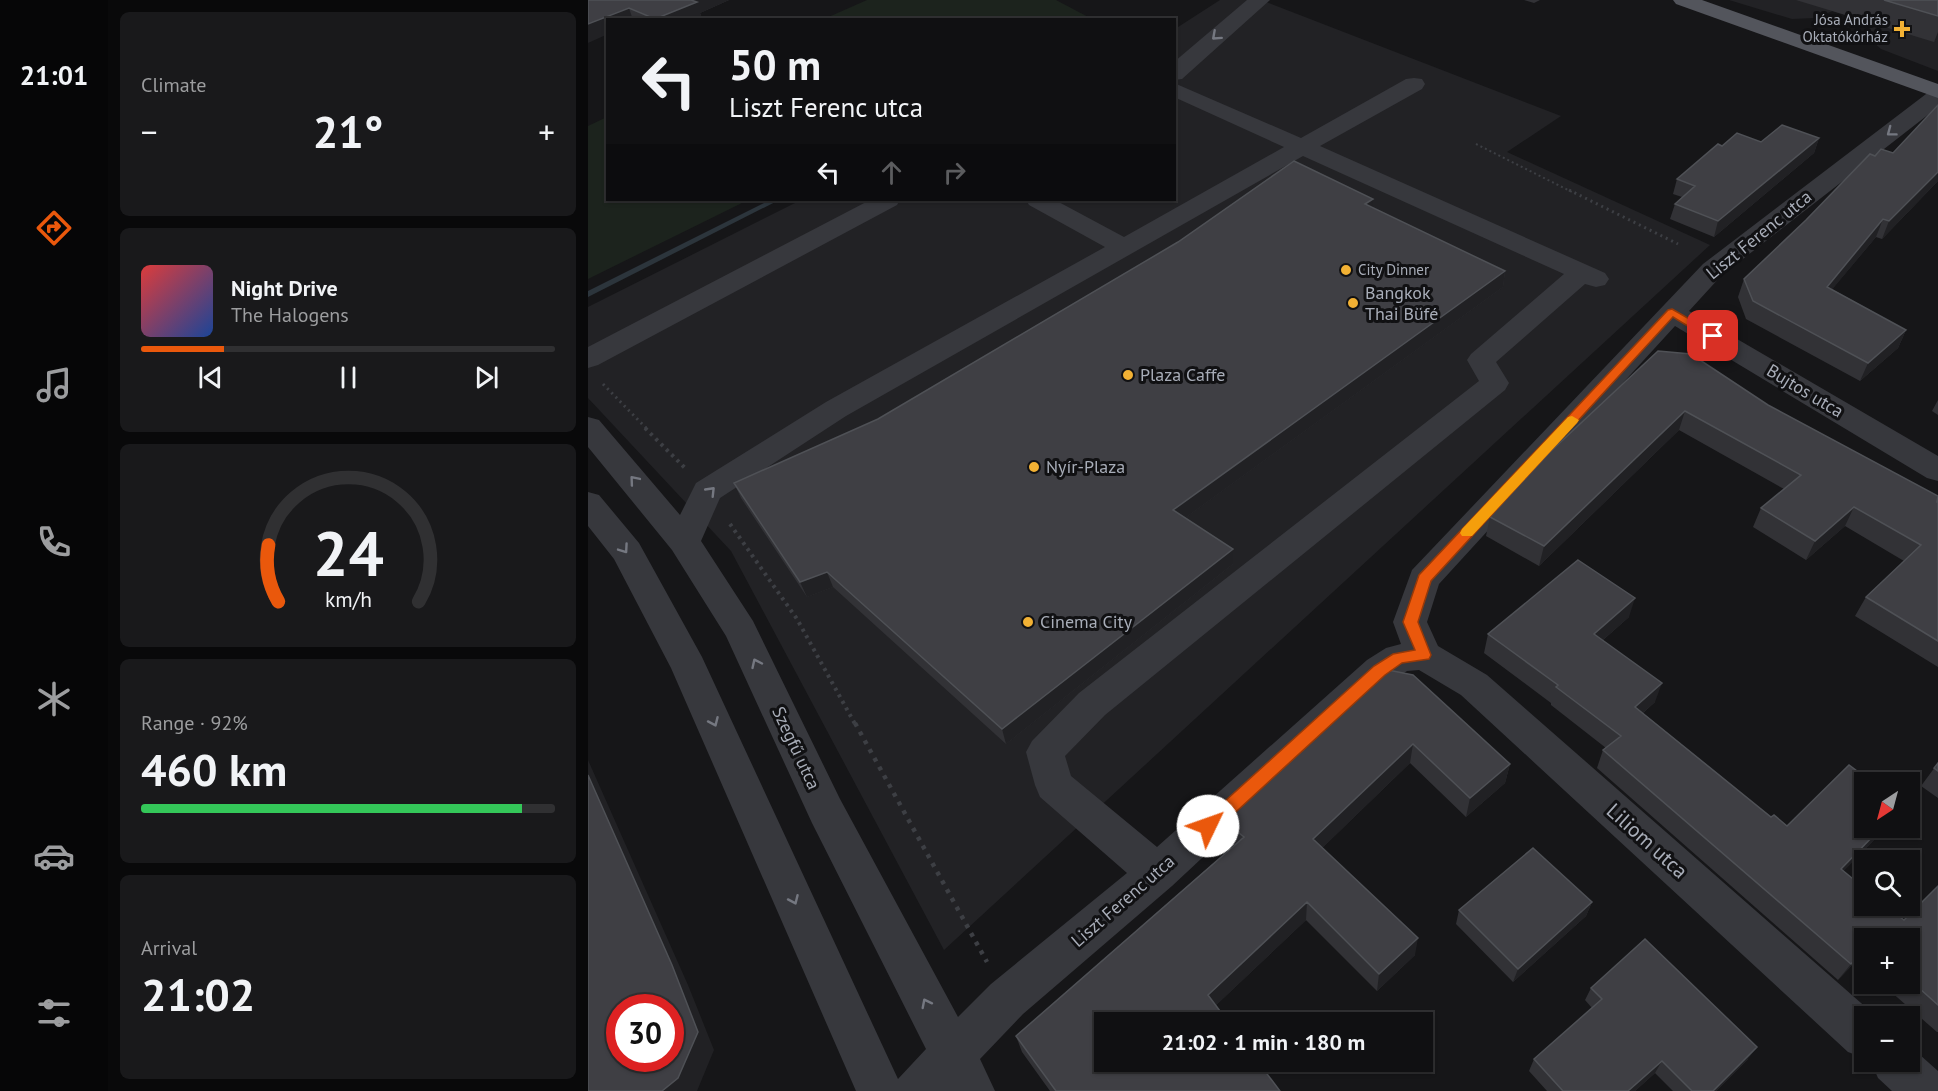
<!DOCTYPE html>
<meta charset="utf-8">
<style>
body{margin:0;font-family:"PT Sans",sans-serif;background:#19191b;color:#f1f3f6;height:100vh;display:flex;flex-direction:column;font-size:22px;white-space:nowrap}
*{box-sizing:border-box;margin:0}
p{font-size:20px;color:#9c9d9f}
.icon{flex:none;width:33px;height:33px;fill:none;stroke:currentColor;stroke-width:2;stroke-linecap:round;stroke-linejoin:round}
.map{position:relative;flex:1;overflow:hidden}
.side{display:flex;flex-direction:column;gap:12px;padding:12px;background:#09090a;width:480px}
.side>*{flex:none}
.banner{position:absolute;left:18px;top:18px;width:570px;height:183px;border-radius:0px;box-shadow:0 2px 4px #0004,0 0 0 2px #303032;background:#101012;color:#f1f3f6;overflow:hidden}
.needle{width:39px;rotate:216deg}
.fabs{position:absolute;left:1266px;top:772px;display:grid;gap:12px}
.fabs a{display:grid;place-items:center;width:66px;height:66px;border-radius:0px;background:#101012;box-shadow:0 2px 4px #0004,0 0 0 2px #303032;font-size:30px}
.speed{position:absolute;left:18px;top:994px;display:flex;gap:12px;font-size:30px;font-weight:700;text-align:center}
.speed>*{display:grid;place-content:center;width:78px;height:78px;border-radius:50%;background:#101012;box-shadow:0 2px 4px #0004,0 0 0 2px #303032;line-height:1}
.speed .limit{border:9px solid #d22;background:#fff;color:#111}
.pin{position:absolute;display:grid;place-items:center;width:51px;height:51px;color:#fff;margin:-26px;border-radius:12px;box-shadow:0 3px 9px #0006}
.me{position:absolute;width:66px;margin:-33px;rotate:48deg;stroke-linejoin:round;filter:drop-shadow(0 0 4px #0008)}
.turn{display:flex;align-items:center;gap:21px;height:126px;padding:0 24px;font-size:27px}
.turn .icon{width:78px;height:78px;stroke-width:2.5}
.turn b{display:block;font-size:42px;line-height:51px}
.lanes{display:flex;align-items:center;height:57px;padding:0 24px;background:#0003;justify-content:center;gap:30px;direction:ltr}
.lanes .off{opacity:.35}
.big{font-size:45px;font-weight:600;line-height:1.1}
.side .card{flex:1;display:flex;flex-direction:column;justify-content:center;gap:9px;min-width:0;padding:0 21px;border-radius:9px;background:#19191b}
.side .dial{align-items:center;gap:0}
.dial svg{height:156px;overflow:visible;fill:none;stroke:#303032;stroke-width:7;stroke-linecap:round;text-anchor:middle}
.dial text{fill:#f1f3f6;stroke:none}
.song{display:flex;align-items:center;gap:18px}
.cover{width:72px;height:72px;border-radius:9px;background:linear-gradient(135deg,hsl(0 70% 55%),hsl(220 70% 35%))}
.played{height:6px;border-radius:3px;background:linear-gradient(90deg,#ea580c 20%,#303032 20%)}
.keys{display:flex;justify-content:space-around;direction:ltr}
.heat{display:flex;justify-content:space-between;align-items:center;font-size:33px;direction:ltr}
.charge{height:9px;border-radius:4px;background:linear-gradient(90deg,#34c759 92%,#303032 0)}
.trip{position:absolute;left:506px;top:1012px;width:339px;height:60px;border-radius:0px;background:#101012;box-shadow:0 2px 4px #0004,0 0 0 2px #303032;font-weight:600;line-height:60px;text-align:center}
main{display:flex;flex:1;min-height:0}
.menu{display:flex;flex-direction:column;width:108px;justify-content:space-around;align-items:center;background:#060607;color:#9c9d9f}
.menu .icon{width:42px;height:42px}
.menu .current{color:#ea580c}
.menu b{font-size:27px;color:#f1f3f6}
.map>svg:first-child{display:block}
.built{fill:#222225}
.green{fill:#1c231d}
.lines{fill:none;stroke-linecap:round;stroke-linejoin:round}
.stream{fill:#2c353c;fill-rule:evenodd}
.path-far3{stroke:#3d3f44;stroke-width:2;stroke-dasharray:2 3;stroke-linecap:butt}
.path-far2{stroke:#3d3f44;stroke-width:3;stroke-dasharray:2 4;stroke-linecap:butt}
.path-far1{stroke:#3d3f44;stroke-width:4;stroke-dasharray:3 4.5;stroke-linecap:butt}
.path{stroke:#3d3f44;stroke-width:4.5;stroke-dasharray:4 6;stroke-linecap:butt}
.minor{fill:#37383d;fill-rule:evenodd}
.major{fill:#53555c;fill-rule:evenodd}
.wall{fill:#323236}
.shaded-wall{fill:#212124}
.building{fill:#3f3f44;stroke:#4f5156;stroke-width:1.5;fill-rule:evenodd}
.oneway{stroke:#757881}
.route{fill:#ea580c;stroke:#983908;stroke-width:1.5}
.slow{fill:#f59e0b}
.poi-dot{fill:#f2b134;stroke:#111113;stroke-width:2}
.labels{text-anchor:middle;stroke-width:6;stroke-linejoin:round;paint-order:stroke}
.far-poi-label{font-size:15px;fill:#a8adb8;stroke:#111113;text-anchor:end}
.street-label{font-size:18px;fill:#a8adb8;stroke:#111113}
.poi-label{font-size:18px;fill:#a8adb8;stroke:#111113;text-anchor:start}
.near-street-label{font-size:21px;fill:#a8adb8;stroke:#111113}
</style>
<main>
<nav class="menu">
<b>21:01</b>
<svg class="icon current" aria-label="directions" viewBox="0 0 24 24"><path d="M12 3l9 9-9 9-9-9zM9 14v-3h6M13 9l2 2-2 2"/></svg>
<svg class="icon" aria-label="music" viewBox="0 0 24 24"><path d="M9 18V5l10-2v13"/><circle cx="6" cy="18" r="3"/><circle cx="16" cy="16" r="3"/></svg>
<svg class="icon" aria-label="phone" viewBox="0 0 24 24"><path d="M5 4h4l2 5-3 2q2 4 5 5l2-3 5 2v4C11 20 4 13 5 4z"/></svg>
<svg class="icon" aria-label="climate" viewBox="0 0 24 24"><path d="M12 3v18M4 7l16 10M4 17L20 7"/></svg>
<svg class="icon" aria-label="car" viewBox="0 0 24 24"><path d="M5 17H2v-5l4-1 3-4h7l3 4 3 1v5h-3M9 17h6M6 11h13"/><circle cx="7" cy="17" r="2"/><circle cx="17" cy="17" r="2"/></svg>
<svg class="icon" aria-label="filters" viewBox="0 0 24 24"><path d="M4 7h16M4 17h16"/><circle cx="9" cy="7" r="2"/><circle cx="15" cy="17" r="2"/></svg>
</nav>
<section class="side">
<div class="card"><p>Climate</p>
<div class="heat"><a>−</a><b class="big">21°</b><a>+</a></div>
</div>
<div class="card">
<div class="song"><i class="cover"></i><div><b>Night Drive</b><p>The Halogens</p></div></div>
<div class="played"></div>
<div class="keys"><svg class="icon" aria-label="previous" viewBox="0 0 24 24"><path d="M18 5L8 12l10 7zM5 5v14"/></svg><svg class="icon" aria-label="pause" viewBox="0 0 24 24"><path d="M8 5v14M16 5v14"/></svg><svg class="icon" aria-label="next" viewBox="0 0 24 24"><path d="M6 5l10 7-10 7zM19 5v14"/></svg></div>
</div>
<div class="card dial"><svg viewBox="0 0 100 80">
<path d="M14 69A42 42 0 1 1 86 69"/>
<path d="M14 69A42 42 0 0 1 9 40" stroke="#ea580c"/>
<text x="50" y="56" font-size="32" font-weight="700">24</text>
<text x="50" y="72" font-size="11">km/h</text>
</svg></div>
<div class="card"><p>Range · 92%</p><b class="big">460 km</b><div class="charge"></div></div>
<div class="card"><p>Arrival</p><b class="big">21:02</b></div>
</section>
<div class="map">
<svg width="1350" height="1091" viewBox="0 0 1350 1091">
<rect width="100%" height="100%" fill="#161618"/>
<path class="built" d="M632,0h41l300,116 -54,36 203,93 -766,705 -213,-399 -143,-153v-91l213,-107h373l1,-171z
M1141,0h209v71l-57,-22 -15,-13 1,-14 -34,-11 -19,7 -22,1z"/>
<path class="green" d="M279,0h189l36,19h-268z
M19,117l1,83h140l-160,79v-153z"/>
<g class="lines">
<path class="stream" d="M182,200h9l-191,97v-6z"/>
<path class="path-far3" d="M1259,21l5,-4
M888,144l96,48"/>
<path class="path-far2" d="M981,190l109,54
M15,384l44,45"/>
<path class="path-far1" d="M57,428l41,41
M142,524l67,95 58,105"/>
<path class="path" d="M267,723l132,239"/>
<path class="minor" d="M659,0h23l-88,79 -8,1v-18z
M826,78l8,1 3,5 -3,5 -102,57 285,127 4,6 -4,6 -9,2 -11,-3 -89,78 13,21 -4,7 -400,325 -40,41 6,20 86,71 210,-187 19,-12 15,-4 -8,-22 19,-52 291,-306 227,-173 8,-2v18l-217,169 -32,35 249,145v25l-11,-3 -252,-152 -236,258 -12,38 11,24 49,29 390,342h-13v41l-16,-6 -387,-357 -42,-25 -12,1 -14,9 -221,206 -149,128 -43,45 15,32h-139l-185,-423 -57,-109 -26,-33v-34l11,3 40,48 63,114 196,422 28,-30 -114,-226 -86,-187 -54,-86 -84,-103v-30l11,3 81,95 16,-32 130,-81 279,-155 -76,-42 -3,-5h29l69,37 160,-90 -110,-50v-14l127,55 105,-59zM715,156l261,118 -93,80 -4,6 12,21 -400,312 -47,48 -6,11 9,33 5,12 87,76 -136,111 -33,33 -118,-218 -87,-178 -52,-80 19,-43 126,-82z
M282,200h30l-3,5 -299,160 -10,3v-21z
M1322,1046l28,25v20h-46l-14,-13 -7,-16h39z"/>
<path class="major" d="M1085,0h29l236,84v14l-262,-94z"/>
</g>
<path class="wall" d="M0,0h141l-29,13 2,5 -5,2h-89z
M936,0h16l-6,3z
M1208,0h142v39l-4,3z
M1350,105v76l-56,58 -6,-2 -44,52 74,41 -8,18 -38,33 -114,-62 -8,-22 6,-18 131,-123 18,-3z
M1231,138l-5,15 -100,84 -44,-18 5,-15 7,-7 -9,-3 4,-15 45,-33z
M785,208l132,63 -2,16 -318,231 48,46 -227,180 -173,-157 -26,10 -66,-99 -7,-15z
M1070,351l110,54 170,91v171l-83,-51 11,-19 38,-36 -59,-35 -39,34 -53,-33 8,-19 23,-19 -105,-59 -140,136 -53,-30 4,-19z
M1350,400v15l-6,-4z
M1041,617l-26,23 52,62 -12,11 128,104 16,9 99,2 -43,43 61,49 34,-34v146h-1l-55,-48h28v-45h-46v30l-8,-8 -18,19 -241,-212 6,-18 3,-2 -55,-43v-2l-67,-50 4,-19z
M800,670l122,94 -5,19 -39,34 -56,-54 -88,85 93,107 -38,36 -71,-71 -91,86 65,85h-230l-28,-39 -6,-16 217,-190 -8,-6 -1,-19z
M1350,763v35l-17,-12z
M1004,902l-6,14 -73,66 -57,-58 3,-14z
M1003,988l157,71 -32,32h-43l-18,-18 -20,18h-88l-18,-20 5,-12 58,-51 -7,-8z"/>
<path class="shaded-wall" d="M102,0h39l-29,13 2,5 -5,2 -42,-1z
M41,8l4,12h-25v14l-20,9v-19z
M1350,32v7l-4,3z
M1231,138l-5,15 -100,84 4,-16z
M1350,172v9l-56,58 7,-18z
M785,199l-1,15 -7,-10z
M1295,219l-7,18 -56,67 7,-17z
M917,271l-2,16 -329,239 -1,-16z
M1318,330l-8,18 -38,33 8,-18z
M1097,411l-6,19 -140,136 5,-20z
M1266,507l-9,19 -39,34 9,-19z
M645,549v15l-227,180 -4,-15z
M239,572l6,15 -26,10 -7,-15z
M1047,598l-6,19 -40,35 5,-18z
M1074,683l-7,19 -27,24 7,-19z
M825,744l-3,19 -98,95 1,-19z
M0,760l100,225 26,65 -17,41h-35l-74,-316z
M922,764l-5,19 -39,34 4,-19z
M1293,828h5l-57,58 12,-17z
M719,902l-1,18 -97,92 -1,-17z
M1004,902l-6,14 -73,66 5,-13z
M830,938l-3,17 -38,36 2,-17z
M1276,950l-8,11 -18,19 13,-16z
M1169,1047l-9,12 -32,32h-3z
M1074,1061l-7,12 -20,18h-7z"/>
<path class="building" d="M0,0h103l6,2 -42,17 -26,-11 -41,16z
M1296,0h54v16z
M1350,105v67l-49,49 -6,-2 -56,68 79,43 -38,33 -115,-62 -9,-22 62,-59 64,-66 5,2 6,-7 12,4z
M1194,125l37,13 -101,83 -43,-17 20,-18 -18,-7 41,-35 4,2 15,-13 24,9z
M706,161l79,38 -8,5 140,67 -332,239 60,39 -231,180 -175,-157 -27,10 -66,-99 144,-64 300,-177z
M1070,351l33,3 77,51 170,91 -1,6h1v139l-72,-44 55,-52 -67,-38 -39,34 -54,-33 40,-33 -116,-64 -141,135 -54,-29 60,-65z
M990,560l57,38 -41,36 68,49 -27,24 136,110 3,-2 13,11 62,-61 24,18h-9v45h17l-40,41 23,19v18h22l18,14 34,-34v119l-28,-25v-41h-46v11l-13,14 -248,-214 18,-14 -65,-49 2,-2 -70,-51z
M800,670l25,5 97,89 -40,34 -57,-54 -100,95 105,99 -39,36 -72,-72 -99,93 21,28h-125v39h154l22,29h-224l-40,-55 228,-199 -20,-16z
M1350,763v8l-4,-3z
M0,775l84,190 26,67 -20,46 -16,13h-74zM32,1008h50v51h-50z
M945,848l59,54 -74,67 -59,-59z
M1057,939l112,108 -44,44h-21l-30,-30 -34,30h-65l-29,-32 68,-60 -11,-11z"/>
<defs><path id="oneway-chevron" d="M-2-3.5L2.5 0L-2 3.5" fill="none" stroke-width="1.6" stroke-linecap="round" stroke-linejoin="round" transform="scale(1.5)"/></defs>
<g class="oneway">
<use href="#oneway-chevron" transform="translate(628 36) rotate(138)"/>
<use href="#oneway-chevron" transform="translate(1303 132) rotate(143)"/>
<use href="#oneway-chevron" transform="translate(46 480) rotate(-130)"/>
<use href="#oneway-chevron" transform="translate(123 491) rotate(-46)"/>
<use href="#oneway-chevron" transform="translate(36 549) rotate(55)"/>
<use href="#oneway-chevron" transform="translate(168 663) rotate(-115)"/>
<use href="#oneway-chevron" transform="translate(126 722) rotate(66)"/>
<use href="#oneway-chevron" transform="translate(206 900) rotate(66)"/>
<use href="#oneway-chevron" transform="translate(338 1003) rotate(-117)"/>
</g>
<path class="route" d="M1084,309l47,27 -6,4 -4,-1 -36,-22 -242,264 -13,41 13,33 -2,4 -27,4 -17,12 -171,157 -6,2 -5,-2 -3,-6 3,-5 171,-155 19,-12 22,-4 -12,-28 16,-47 249,-265z"/>
<path class="slow" d="M984,416l7,4 -2,3 -105,113h-10l-2,-3 2,-4 106,-112z"/>
<g class="poi-dot">
<path d="M1311 20h6v6h6v6h-6v6h-6v-6h-6v-6h6z"/>
<circle cx="758" cy="270" r="6"/>
<circle cx="765" cy="303" r="6"/>
<circle cx="540" cy="375" r="6"/>
<circle cx="446" cy="467" r="6"/>
<circle cx="440" cy="622" r="6"/>
</g>
<g class="labels">
<g class="far-poi-label">
<text x="1300" y="25">Jósa András<tspan x="1300" dy="17">Oktatókórház</tspan></text>
<text x="770" y="275" text-anchor="start">City Dinner</text>
</g>
<g class="street-label">
<text transform="translate(1171 235) rotate(-39)" y="6">Liszt Ferenc utca</text>
<text transform="translate(1217 391) rotate(31)" y="6">Bujtos utca</text>
<text transform="translate(208 748) rotate(65)" y="6">Szegfű utca</text>
<text transform="translate(535 901) rotate(-41)" y="6">Liszt Ferenc utca</text>
</g>
<g class="poi-label">
<text x="777" y="299">Bangkok<tspan x="777" dy="21">Thai Büfé</tspan></text>
<text x="552" y="381">Plaza Caffe</text>
<text x="458" y="473">Nyír-Plaza</text>
<text x="452" y="628">Cinema City</text>
</g>
<g class="near-street-label">
<text transform="translate(1059 841) rotate(42)" y="7">Liliom utca</text>
</g>
</g>
</svg>
<div class="fabs">
<a><svg class="needle" viewBox="-14 -14 28 28"><path d="M0-13l5 13h-10z" fill="#e53935"/><path d="M0 13l5-13h-10z" fill="#9c9d9f"/></svg></a>
<a><svg class="icon" aria-label="search" viewBox="0 0 24 24"><circle cx="10" cy="10" r="6"/><path d="M15 15l6 6"/></svg></a>
<a>+</a>
<a>−</a>
</div>
<div class="speed"><div class="limit">30</div></div>
<div class="pin" style="left:1125px;top:336px;background:#d93025"><svg class="icon" aria-label="arrive" viewBox="0 0 24 24"><path d="M6 21V4h12l-3 4 3 4H6"/></svg></div>
<svg class="me" style="left:620px;top:826px" viewBox="-20 -20 40 40"><circle r="19" fill="#fff"/><path d="M0-13L10 11 0 6-10 11z" fill="#ea580c"/></svg>
<div class="trip">21:02 · 1 min · 180 m</div>
<div class="banner">
<div class="turn"><svg class="icon" aria-label="left" viewBox="0 0 24 24"><path d="M17 20v-9H6M10 6l-5 5 5 5"/></svg><div><b>50 m</b>Liszt Ferenc utca</div></div>
<div class="lanes"><svg class="icon" aria-label="left" viewBox="0 0 24 24"><path d="M17 20v-9H6M10 6l-5 5 5 5"/></svg><svg class="icon off" aria-label="ahead" viewBox="0 0 24 24"><path d="M12 20V5M6 11l6-6 6 6"/></svg><svg class="icon off" aria-label="right" viewBox="0 0 24 24"><path d="M7 20v-9h11M14 6l5 5-5 5"/></svg></div>
</div>
</div>
</main>
